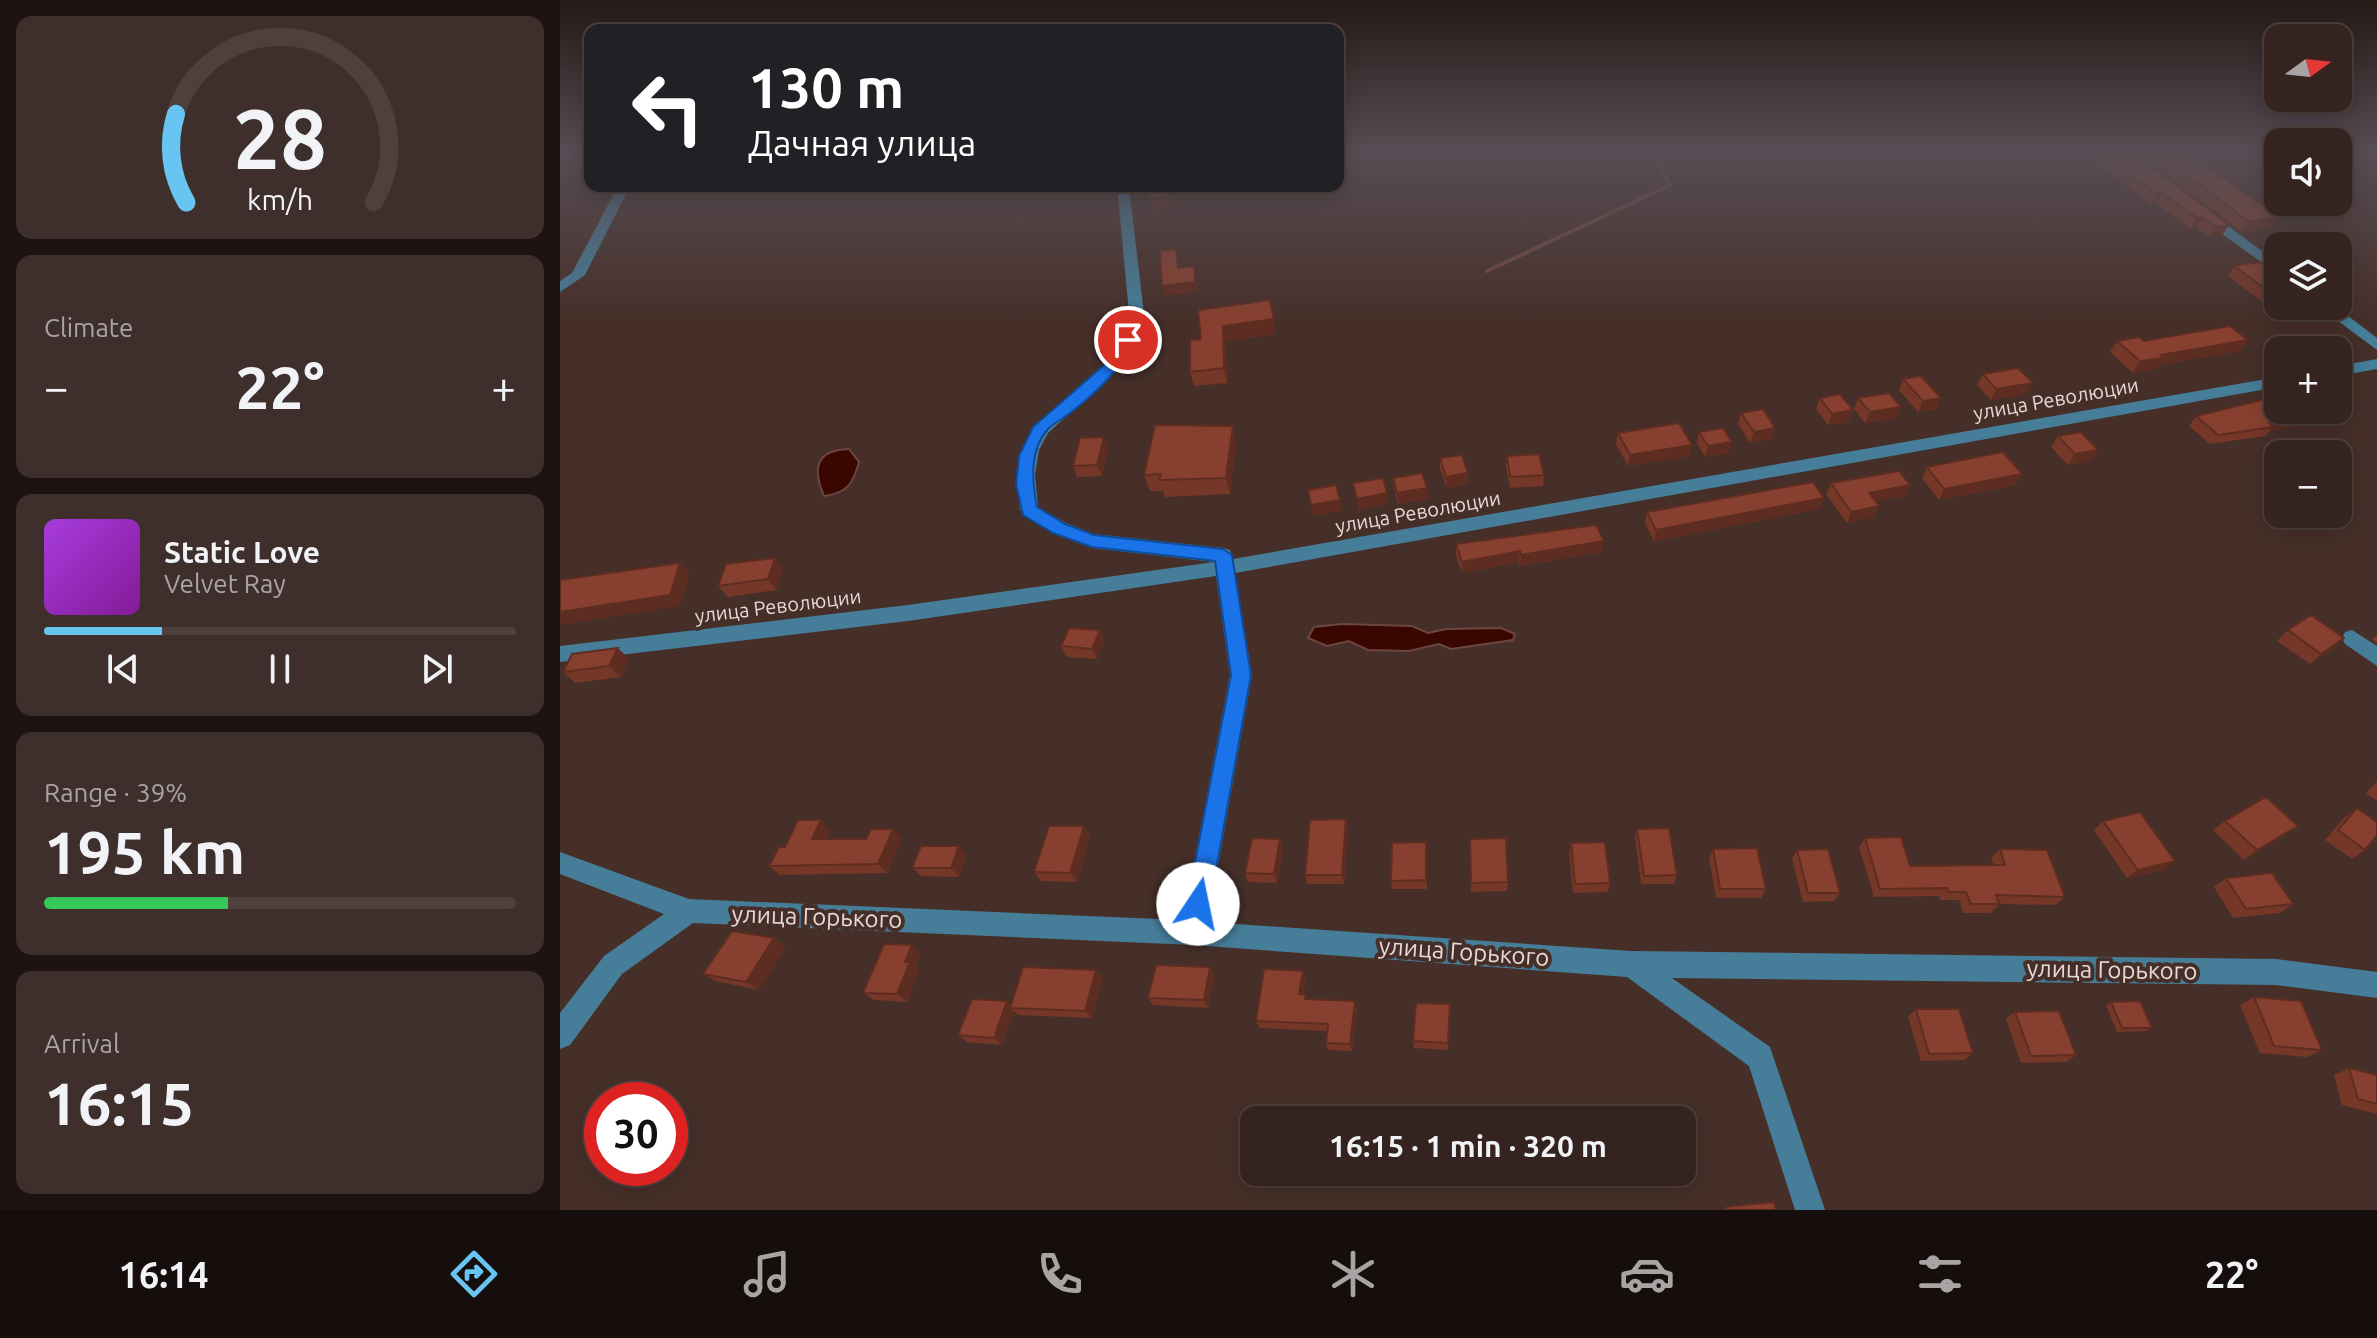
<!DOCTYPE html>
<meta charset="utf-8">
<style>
body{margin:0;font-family:Ubuntu,sans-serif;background:#3f2f2c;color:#f1f3f6;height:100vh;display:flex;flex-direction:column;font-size:30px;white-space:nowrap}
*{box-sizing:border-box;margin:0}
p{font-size:26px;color:#a9a4a4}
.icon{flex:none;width:44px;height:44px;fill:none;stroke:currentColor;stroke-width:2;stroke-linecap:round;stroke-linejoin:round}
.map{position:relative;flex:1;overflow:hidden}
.panel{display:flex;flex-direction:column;gap:16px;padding:16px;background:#1d1311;width:560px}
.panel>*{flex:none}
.guide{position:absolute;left:24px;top:24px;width:760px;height:168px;border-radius:16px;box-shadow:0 4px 20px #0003,0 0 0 2px #4e403d;background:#202124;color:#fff;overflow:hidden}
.needle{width:52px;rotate:75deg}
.fabs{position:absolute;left:1704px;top:24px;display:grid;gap:16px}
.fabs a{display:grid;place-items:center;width:88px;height:88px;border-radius:16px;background:#34231f;box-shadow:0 4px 20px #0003,0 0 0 2px #4e403d;font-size:40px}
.speed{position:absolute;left:24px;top:1082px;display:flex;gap:16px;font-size:40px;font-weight:700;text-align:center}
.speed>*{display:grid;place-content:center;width:104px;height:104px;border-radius:50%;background:#34231f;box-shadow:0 4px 20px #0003,0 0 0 2px #4e403d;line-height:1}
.speed .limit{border:12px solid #d22;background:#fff;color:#111}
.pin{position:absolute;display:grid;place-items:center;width:68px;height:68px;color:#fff;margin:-34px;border:4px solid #fff;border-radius:50%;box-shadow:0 2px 8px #0007}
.me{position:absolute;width:88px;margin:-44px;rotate:11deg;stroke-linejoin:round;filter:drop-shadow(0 0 6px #0008)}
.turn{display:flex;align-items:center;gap:28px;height:168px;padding:0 32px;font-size:36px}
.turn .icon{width:104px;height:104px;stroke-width:2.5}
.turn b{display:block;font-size:56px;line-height:68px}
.big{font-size:60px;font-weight:700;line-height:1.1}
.panel .card{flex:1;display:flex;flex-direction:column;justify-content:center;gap:12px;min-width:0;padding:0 28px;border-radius:16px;background:#3f2f2c}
.panel .dial{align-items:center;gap:0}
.dial svg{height:208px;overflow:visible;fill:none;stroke:#4e403d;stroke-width:7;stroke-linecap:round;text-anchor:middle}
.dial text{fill:#f1f3f6;stroke:none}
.song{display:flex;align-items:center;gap:24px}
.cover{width:96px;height:96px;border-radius:12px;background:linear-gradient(135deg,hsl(280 70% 55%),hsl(290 70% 35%))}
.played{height:8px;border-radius:4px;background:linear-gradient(90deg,#68c4f0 25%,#4e403d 25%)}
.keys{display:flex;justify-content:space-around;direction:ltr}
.heat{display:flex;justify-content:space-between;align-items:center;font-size:44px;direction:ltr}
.charge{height:12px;border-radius:6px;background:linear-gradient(90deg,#34c759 39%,#4e403d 0)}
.trip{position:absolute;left:680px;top:1106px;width:456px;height:80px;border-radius:16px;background:#34231f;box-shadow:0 4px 20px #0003,0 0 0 2px #4e403d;font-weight:700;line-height:80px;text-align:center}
.menu{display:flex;height:128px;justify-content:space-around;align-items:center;background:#150e0c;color:#a9a4a4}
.menu .icon{width:56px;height:56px}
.menu .current{color:#68c4f0}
.menu b{font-size:36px;color:#f1f3f6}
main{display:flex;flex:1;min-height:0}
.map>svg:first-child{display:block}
.water{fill:#390700;stroke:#6d4640;stroke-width:2}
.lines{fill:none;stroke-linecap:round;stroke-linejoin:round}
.stream{stroke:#6d4640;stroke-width:4}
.path{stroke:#7c6863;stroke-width:3;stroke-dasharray:4 3;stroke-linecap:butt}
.minor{fill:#467e99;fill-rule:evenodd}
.wall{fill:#743728}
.shaded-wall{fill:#5e2d21}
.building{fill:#87402f;stroke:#5e2d21;stroke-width:2}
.route{fill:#1a73e8;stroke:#114b97;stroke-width:2}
.labels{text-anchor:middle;stroke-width:8;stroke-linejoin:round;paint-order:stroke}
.street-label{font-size:20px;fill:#e7d8d4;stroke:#462f29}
.near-street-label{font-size:24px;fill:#e7d8d4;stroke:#462f29}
</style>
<main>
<section class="panel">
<div class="card dial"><svg viewBox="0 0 100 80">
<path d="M14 69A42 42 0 1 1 86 69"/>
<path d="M14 69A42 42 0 0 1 10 35" stroke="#68c4f0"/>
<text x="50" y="56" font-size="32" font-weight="700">28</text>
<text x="50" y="72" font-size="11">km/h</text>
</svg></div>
<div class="card"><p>Climate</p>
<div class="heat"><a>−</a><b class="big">22°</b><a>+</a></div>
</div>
<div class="card">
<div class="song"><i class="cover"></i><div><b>Static Love</b><p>Velvet Ray</p></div></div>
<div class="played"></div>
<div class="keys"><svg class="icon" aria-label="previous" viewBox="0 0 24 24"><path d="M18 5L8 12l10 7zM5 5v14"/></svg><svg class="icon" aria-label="pause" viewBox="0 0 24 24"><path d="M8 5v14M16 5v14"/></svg><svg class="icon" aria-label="next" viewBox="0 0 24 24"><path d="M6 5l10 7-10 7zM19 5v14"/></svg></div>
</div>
<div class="card"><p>Range · 39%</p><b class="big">195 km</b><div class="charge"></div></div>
<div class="card"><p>Arrival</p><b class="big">16:15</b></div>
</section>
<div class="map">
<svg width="1817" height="1210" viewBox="0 0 1817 1210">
<rect width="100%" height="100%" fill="#462f29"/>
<path class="water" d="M289,449l10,13c-6,22 -12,31 -35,34 -12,-28 -8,-46 25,-47z
M782,624l70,2 16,7 18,-4 55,-1 14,6 -2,6 -62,9 -12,-5 -30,7 -41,-1 -19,-9 -22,5 -19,-8 6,-11z"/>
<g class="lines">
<path class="stream" d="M927,271l183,-86 -21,-33"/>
<path class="path" d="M1810,152l7,4"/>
<path class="minor" d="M58,186h12l-45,89 -25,17v-11l12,-8z
M557,186h12l16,137 -28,47 -69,63 -9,17 -4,25 3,32 28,16 28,11 129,14 7,2 3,9 1045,-182v10l-1043,186 17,102 -44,247 423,29 645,8 101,13v26l-101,-13 -604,-7 98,69 55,163h-30l-46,-144 -122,-89 -434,-32 -500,-22 -71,51 -52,71 -10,4v-36l44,-57 60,-42 -104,-40v-22l129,47 494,21 47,-245 -14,-99 -308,45 -348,41v-16l348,-41 306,-43 -122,-14 -40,-15 -32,-23 -3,-35 5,-25 11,-20 73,-67 24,-40z
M1641,213h10l67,50v11l-77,-55z
M1758,306h17l42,32v12z
M1817,359v10l-39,7v-10z
M1792,630l25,16v20l-32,-22 -3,-6 3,-6z"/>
</g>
<path class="wall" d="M1521,152h51l97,73 -7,10 -13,2 -13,-9 -5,1 -35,-25h-5z
M1577,152h48l87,76 -30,4z
M1715,234l45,12h-42v3l-9,-6z
M1700,262l18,42 -10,2 -40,-30 6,-10z
M716,334l-50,7 1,42 -33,3 -4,-14v-32z
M1557,341h27l96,10 -82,14 -2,4 -23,4 -23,-21z
M1423,374l44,20 -36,6 -14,-15z
M1343,379l38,19 -5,11 -18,3 -19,-22z
M1260,398l29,24 -21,3 -12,-16z
M1298,398l38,20 -31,5 -11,-14z
M1181,413l31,26 -22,4 -12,-19z
M1752,415l-8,10 -34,6 -5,5 -55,8 -21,-18 7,-10z
M1139,432l30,21 -24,4 -8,-14z
M1058,433l72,23 -62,10 -12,-22z
M1498,436l33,25 -23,4 -17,-18z
M544,437l4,11 -6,28 -25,1 -4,-11z
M676,443l-6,51 -65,3 -2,-6h-13l-6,-16z
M947,456l37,19 -1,11 -33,2 -4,-21z
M880,458l28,26 -21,4 -7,-19z
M1367,467l89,18 -77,15 -17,-22z
M833,478l34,21 -29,5 -4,-15z
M1271,483l79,2 -5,11 -29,5 -2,16 -27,6 -21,-29z
M1264,498l-4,11 -166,32 -9,-18 2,-11z
M896,544l146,8 -82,14 -1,-4 -57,11 -6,-18z
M223,568l-7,22 -48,7 -10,-11z
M540,630l4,11 -7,18 -30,-2 -6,-11z
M1728,630l56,8 -11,11 -23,15 -33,-23z
M1817,635v9l-5,-5z
M69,659l-8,18 -46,6 -12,-11z
M1817,781v20l-11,-8z
M1797,808l8,42 -13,9 -27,-19 19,-22z
M786,819l2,10 -4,55h-37l-2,-9z
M261,820l9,10 -4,9h40l27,-10 9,9 -15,35 -107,2 -11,-9 16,-19z
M1543,821l61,49 -37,8 -33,-48z
M1665,821l60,14 -41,25 -31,-30z
M1077,829l40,46 -3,9h-33l-6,-46z
M530,836l-13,46 -36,-1 -7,-9z
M1305,838l45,28 84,-1 -3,-7 9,-9 65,48 -10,8 -56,-1 -8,9h-28l-4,-13h-19l-1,-4 -65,1 -15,-50z
M720,839l3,9 -6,35 -29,-1 -3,-9z
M910,839l38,43 -1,9 -36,1z
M866,842l1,47h-35l-1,-8z
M1011,843l39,40 -2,9 -35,1 -4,-41z
M1153,849l53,40 -5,9h-45l-7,-40z
M1237,850l43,43 -6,8 -31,1 -11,-43z
M407,855l-8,22 -38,-1 -9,-8z
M1666,878l67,26 -13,9 -47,5 -19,-31z
M214,938l12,9 -27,43 -43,-9 -13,-7z
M361,953l-5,14 3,3 -12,32 -33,-2 -11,-7z
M536,970l7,8 -11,40 -74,-3 -4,-4 -12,34 -35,-3 -9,-7 49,-34 4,4z
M655,975l-7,33 -55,-3 -5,-7z
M746,979l-3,16 4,4 50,9 -5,43 -24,-1 -2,-7 1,-12 -67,-3 -4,-7z
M1694,997l68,53 -15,7 -47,-4 -20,-48z
M1551,1002l41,26 -6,3 -29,1 -11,-27z
M1356,1009l57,44 -9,7 -43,1 -13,-44z
M890,1012l-2,38 -34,-2 -1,-7z
M1455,1012l61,43 -10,7 -45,1 -15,-44z
M1789,1068l28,7v39l-35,-9 -8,-30z"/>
<path class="shaded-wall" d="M608,186h1l3,21 -19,2 -3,-11z
M1602,193l-6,11h-5l6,-10z
M1643,217l-7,11 -5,1 6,-11z
M1719,217l-7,11 -30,4 7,-10z
M1669,225l-7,10 -13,2 7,-10z
M634,266l4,26 -33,4 -3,-10z
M1715,296h3v8l-10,2z
M714,319l2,15 -50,7 1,42 -3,-15 -1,-42z
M1688,340l-8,11 -82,14 -2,4 -23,4 7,-12 21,-6z
M1473,383l-6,11 -36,6 5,-11z
M1381,398l-5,11 -18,3 5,-11z
M1341,407l-5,11 -31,5 5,-11z
M1293,410l-4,12 -21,3 4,-11z
M1752,415l-8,10 -35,6 4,-4 -4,-4z
M673,426l3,17 -6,51 -4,-16z
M1215,428l-3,11 -22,4 4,-11z
M544,437l4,11 -6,28 -5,-11z
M1172,442l-3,11 -24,4 3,-11z
M1132,445l-2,11 -62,10 2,-11z
M1538,450l-7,11 -23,4 7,-11z
M908,473v11l-21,4 -1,-11z
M1462,474l-6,11 -77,15 5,-11z
M1350,485l-5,11 -41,8 5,-11z
M867,488v11l-29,5 -1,-11z
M827,493l1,11 -30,6 -1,-11z
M1264,498l-4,11 -166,32 2,-11z
M780,500l2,11 -29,5 -2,-11z
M1319,506l-5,11 -27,6 4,-11z
M1044,541l-2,11 -82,14 1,-11z
M960,551l-1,11 -57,11v-11z
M215,558l8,10 -7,22 -8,-11z
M120,563l10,11 -10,32 -120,19v-13z
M540,630l4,11 -7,18 -5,-10z
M1784,638l-11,11 -23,15 11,-10z
M58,648l11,11 -8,18 -12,-11z
M786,819l2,10 -4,55 -2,-9z
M261,820l9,10 -8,18 -10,-9z
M524,826l6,10 -13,46 -7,-9z
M1738,826l-13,9 -41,25 13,-10z
M333,829l9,9 -15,35 -9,-9z
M720,839l3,9 -6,35 -3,-9z
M399,846l8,9 -8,22 -8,-9z
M1615,861l-11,9 -37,8 11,-8z
M214,938l12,9 -27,43 -13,-8z
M352,945l9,8 -5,14 3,3 -12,32 -10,-8 8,-32z
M650,967l5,8 -7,33 -4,-8z
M536,970l7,8 -11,40 -7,-7z
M743,971l3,8 -4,23 -3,-8z
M447,1001l7,7h-4l4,3 -12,34 -8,-7z
M795,1001l2,7 -5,43 -2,-7z"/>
<path class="building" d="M1540,152h32l97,73 -13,2 -13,-10 -6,1 -35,-25 -5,1z
M1596,152h29l94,65 -30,5z
M589,186h19l1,10 -19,2z
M1738,231l22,15h-28l-17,-12z
M616,249l2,19 16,-2 1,16 -33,4 -2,-35z
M1700,262l18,13v21h-3l-41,-30z
M710,300l4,19 -51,7 1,42 -34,4v-32l11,-1 -3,-29z
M1670,326l18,14 -87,15 2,3 -23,3 -23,-20 22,-4 5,4z
M1458,368l15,15 -37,6 -13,-15z
M1361,376l20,22 -18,3 -20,-22z
M1329,393l12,14 -31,5 -12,-14z
M1280,394l13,16 -21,4 -12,-16z
M1718,396v14h28l6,5 -43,8 4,4 -55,8 -22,-19z
M1203,409l12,19 -21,4 -13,-19z
M1119,423l13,22 -62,10 -12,-22z
M595,425l78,1 -7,52 -67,2 2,-6 -17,1z
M1163,428l9,14 -24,4 -9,-14z
M1521,432l17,18 -23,4 -17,-18z
M544,437l-7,28 -24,1 7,-28z
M1443,452l19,22 -78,15 -17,-22z
M979,454l5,21 -34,2 -3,-21z
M902,455l6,18 -22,4 -6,-19z
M1339,471l11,14 -41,8 10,13 -28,6 -20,-29z
M862,473l5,15 -30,5 -4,-15z
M823,478l4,15 -30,6 -4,-16z
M1253,482l11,16 -168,32 -9,-18z
M776,485l4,15 -29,5 -3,-15z
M1036,525l8,16 -83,14 -1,-4 -58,11 -6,-18z
M215,558l-7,21 -50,7 8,-22z
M120,563l-10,32 -110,17v-32z
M1751,615l33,23 -23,16 -33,-24z
M509,628l31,2 -8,19 -31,-3z
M58,648l-9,18 -46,6 9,-18z
M1706,797l32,29 -41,24 -32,-29z
M1797,808l20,14v13l-12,15 -27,-20z
M1580,812l35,49 -37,9 -35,-49z
M786,819l-4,56h-37l5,-55z
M238,820h23l-9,19h54l5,-10h22l-15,35 -109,2 10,-19h6z
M489,826h35l-14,47 -36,-1z
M1109,828l8,47 -33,1 -7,-47z
M1341,837l9,29 95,-1 -5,-16 47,1 18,47 -69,-2 3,9h-28l-5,-12h-18l-1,-4 -67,1 -15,-51z
M692,838l28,1 -6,35 -29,-1z
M946,838l2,44 -37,1 -1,-44z
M866,842v38l-35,1 1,-38z
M1045,842l5,41 -35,1 -4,-41z
M361,846h38l-8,22h-39z
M1197,848l9,41h-46l-7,-40z
M1268,849l12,44h-32l-11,-43z
M1712,873l21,31 -47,5 -20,-31z
M172,931l42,7 -28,44 -43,-8z
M324,944l28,1 -7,17h5l-13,32 -34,-1z
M596,965l54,2 -6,33 -56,-2z
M463,967l73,3 -11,41 -75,-3z
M704,969l39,2 -4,23 7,1 -1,4 50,2 -5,43 -24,-1 2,-19 -72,-3z
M1694,997l47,4 21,49 -48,-4z
M412,999l35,2 -13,37 -36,-3z
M1580,1001l12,27h-30l-11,-26z
M856,1003l34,1 -2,39 -35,-2z
M1356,1009h43l14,44 -44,1z
M1499,1011l17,44 -45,1 -16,-44z
M1789,1068l28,7v29l-19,-5z
M1214,1202l2,8h-50l-1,-3z"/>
<linearGradient id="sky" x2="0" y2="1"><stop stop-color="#261a17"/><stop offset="0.47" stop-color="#574d54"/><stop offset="1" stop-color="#574d54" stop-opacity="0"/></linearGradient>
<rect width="1817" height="322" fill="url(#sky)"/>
<path class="route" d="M568,336l7,4c-14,30 -40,54 -66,74 -7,5 -15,9 -21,15 -19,21 -16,53 -11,78l28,17 29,11 129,14 9,6 19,120 -41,229 -4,8 -8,3 -8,-3 -3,-8 44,-229 -16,-114 -123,-14 -39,-14 -30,-18 -7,-31 3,-28 14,-29 79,-69 11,-21z"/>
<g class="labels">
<g class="street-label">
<text transform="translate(1496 399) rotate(-10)" y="7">улица Революции</text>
<text transform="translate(858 512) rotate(-10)" y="7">улица Революции</text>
<text transform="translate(218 606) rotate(-7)" y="7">улица Революции</text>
</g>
<g class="near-street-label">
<text transform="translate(257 917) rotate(2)" y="8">улица Горького</text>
<text transform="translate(904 952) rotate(4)" y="8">улица Горького</text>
<text transform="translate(1552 970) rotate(1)" y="8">улица Горького</text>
</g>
</g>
</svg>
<div class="fabs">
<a><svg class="needle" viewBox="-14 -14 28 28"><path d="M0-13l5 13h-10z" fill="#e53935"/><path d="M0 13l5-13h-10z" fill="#a9a4a4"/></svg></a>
<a><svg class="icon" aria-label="sound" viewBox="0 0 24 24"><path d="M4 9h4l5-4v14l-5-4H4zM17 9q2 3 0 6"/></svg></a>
<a><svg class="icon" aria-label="layers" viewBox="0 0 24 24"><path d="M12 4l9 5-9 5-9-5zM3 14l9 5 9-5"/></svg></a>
<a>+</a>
<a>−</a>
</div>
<div class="speed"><div class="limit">30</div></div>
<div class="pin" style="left:568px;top:340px;background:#d93025"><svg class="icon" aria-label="arrive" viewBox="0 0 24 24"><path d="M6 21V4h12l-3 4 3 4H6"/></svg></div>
<svg class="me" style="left:638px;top:904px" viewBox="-20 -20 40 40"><circle r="19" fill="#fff"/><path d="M0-13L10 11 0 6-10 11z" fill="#1a73e8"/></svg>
<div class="trip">16:15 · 1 min · 320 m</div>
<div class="guide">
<div class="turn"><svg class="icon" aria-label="left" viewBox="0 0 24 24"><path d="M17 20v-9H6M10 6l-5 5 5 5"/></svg><div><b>130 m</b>Дачная улица</div></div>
</div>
</div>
</main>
<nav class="menu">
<b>16:14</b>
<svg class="icon current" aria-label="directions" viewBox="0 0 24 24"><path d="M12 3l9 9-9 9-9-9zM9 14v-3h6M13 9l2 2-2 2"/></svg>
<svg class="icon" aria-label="music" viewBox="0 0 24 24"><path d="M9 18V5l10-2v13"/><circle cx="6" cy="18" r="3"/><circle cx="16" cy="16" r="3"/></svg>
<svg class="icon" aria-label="phone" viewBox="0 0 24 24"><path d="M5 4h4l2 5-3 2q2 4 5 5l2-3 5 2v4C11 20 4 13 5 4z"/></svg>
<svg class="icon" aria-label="climate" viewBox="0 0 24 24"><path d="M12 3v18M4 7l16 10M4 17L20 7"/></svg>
<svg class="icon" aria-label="car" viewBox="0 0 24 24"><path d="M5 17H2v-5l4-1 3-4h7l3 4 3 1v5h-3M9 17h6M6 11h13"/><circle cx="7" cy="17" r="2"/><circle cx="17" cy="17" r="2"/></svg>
<svg class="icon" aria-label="filters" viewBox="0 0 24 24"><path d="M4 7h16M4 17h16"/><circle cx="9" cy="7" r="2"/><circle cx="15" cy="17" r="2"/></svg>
<b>22°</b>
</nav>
